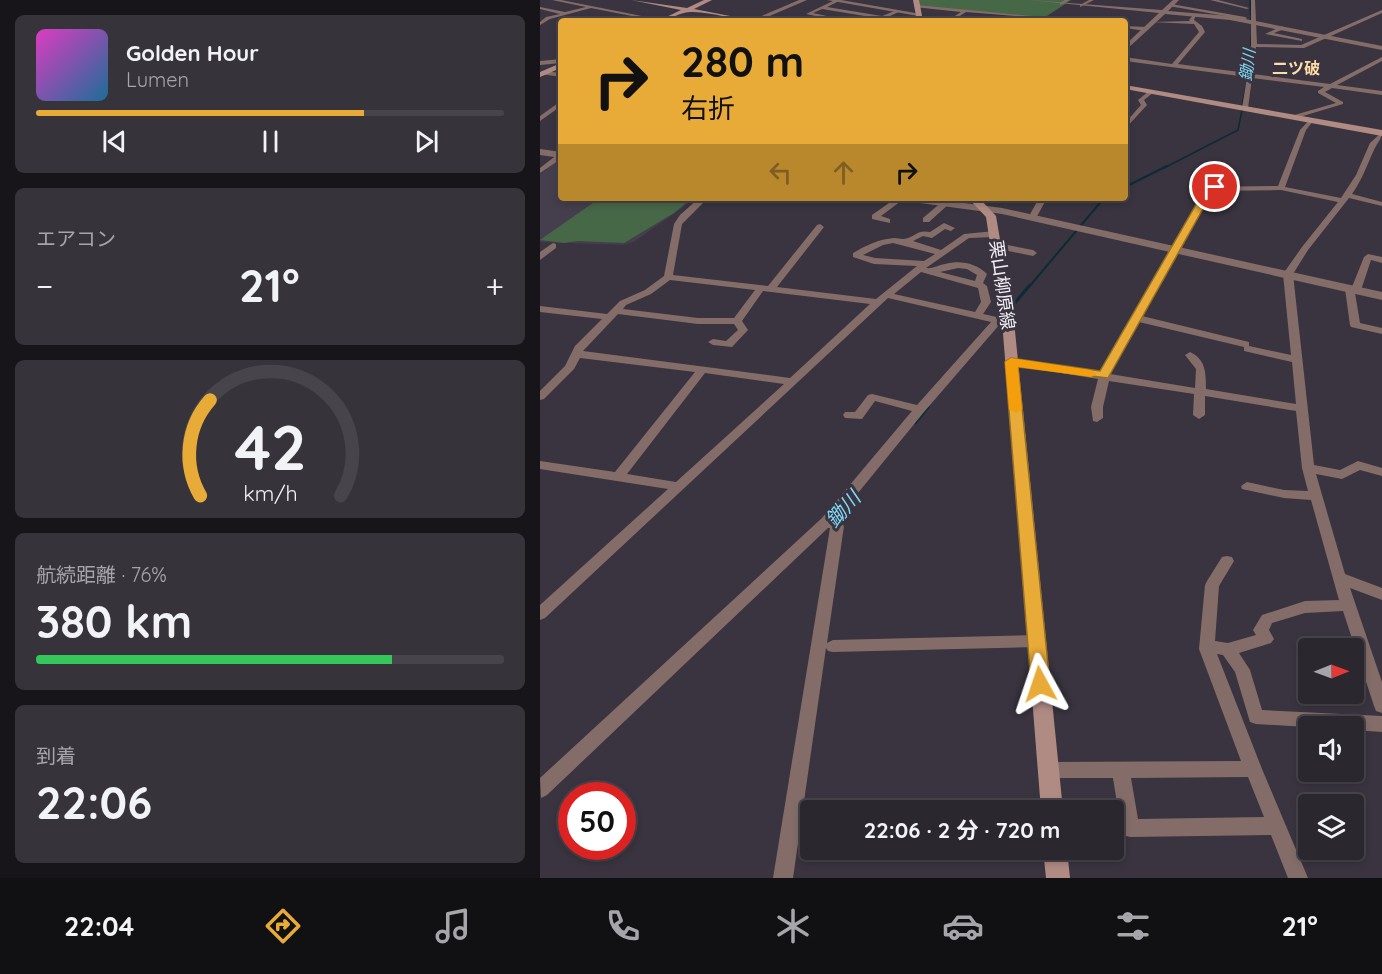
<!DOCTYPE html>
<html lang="ja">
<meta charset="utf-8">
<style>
body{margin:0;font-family:Quicksand,"Noto Sans JP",sans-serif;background:#37333b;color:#f1f3f6;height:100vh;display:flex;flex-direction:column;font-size:22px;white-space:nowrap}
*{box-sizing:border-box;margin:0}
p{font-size:20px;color:#a6a5aa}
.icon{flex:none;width:33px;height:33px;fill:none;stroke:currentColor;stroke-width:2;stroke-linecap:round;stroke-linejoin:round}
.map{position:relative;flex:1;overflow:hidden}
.side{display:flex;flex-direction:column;gap:15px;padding:15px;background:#18151a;width:540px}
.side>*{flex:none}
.top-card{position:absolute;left:18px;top:18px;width:570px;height:183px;border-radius:6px;box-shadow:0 3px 9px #0003,0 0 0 2px #47444b;background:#e9ab38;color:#111;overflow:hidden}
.needle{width:39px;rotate:89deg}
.fabs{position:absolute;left:758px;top:638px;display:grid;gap:12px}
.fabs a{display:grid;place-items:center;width:66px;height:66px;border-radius:6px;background:#2b272f;box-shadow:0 3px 9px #0003,0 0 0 2px #47444b;font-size:30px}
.speed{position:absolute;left:18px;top:782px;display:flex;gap:12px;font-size:30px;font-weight:700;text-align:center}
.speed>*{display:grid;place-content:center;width:78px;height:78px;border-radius:50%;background:#2b272f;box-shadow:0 3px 9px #0003,0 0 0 2px #47444b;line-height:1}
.speed .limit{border:9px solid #d22;background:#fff;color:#111}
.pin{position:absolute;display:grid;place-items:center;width:51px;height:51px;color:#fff;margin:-26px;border:3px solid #fff;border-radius:50%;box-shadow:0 2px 6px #0007}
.me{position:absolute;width:66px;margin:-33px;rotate:355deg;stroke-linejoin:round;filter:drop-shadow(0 0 4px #0008)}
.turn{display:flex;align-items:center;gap:21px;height:126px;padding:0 24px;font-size:27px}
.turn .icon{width:78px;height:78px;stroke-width:2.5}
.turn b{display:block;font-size:42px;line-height:51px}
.lanes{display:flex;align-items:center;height:57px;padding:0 24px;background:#0003;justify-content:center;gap:30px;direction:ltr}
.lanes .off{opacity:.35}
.big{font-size:45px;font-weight:700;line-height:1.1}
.side .card{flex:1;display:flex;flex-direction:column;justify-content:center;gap:9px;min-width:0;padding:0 21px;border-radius:9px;background:#37333b}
.side .dial{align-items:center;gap:0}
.dial svg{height:156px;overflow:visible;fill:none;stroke:#47444b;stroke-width:7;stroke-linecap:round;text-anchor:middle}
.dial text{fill:#f1f3f6;stroke:none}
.song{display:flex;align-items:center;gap:18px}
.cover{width:72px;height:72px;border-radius:9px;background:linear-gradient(135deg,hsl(310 70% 55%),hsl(200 70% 35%))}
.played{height:6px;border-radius:3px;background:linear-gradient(90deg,#e9ab38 70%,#47444b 70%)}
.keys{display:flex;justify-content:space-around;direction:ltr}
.heat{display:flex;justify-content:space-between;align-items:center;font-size:33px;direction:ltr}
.charge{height:9px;border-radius:4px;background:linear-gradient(90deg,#34c759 76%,#47444b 0)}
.trip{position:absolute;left:260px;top:800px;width:324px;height:60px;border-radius:6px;background:#2b272f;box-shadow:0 3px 9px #0003,0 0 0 2px #47444b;font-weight:700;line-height:60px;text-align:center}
.tabs{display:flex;height:96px;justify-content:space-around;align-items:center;background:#111013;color:#a6a5aa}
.tabs .icon{width:42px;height:42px}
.tabs .active{color:#e9ab38}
.tabs b{font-size:27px;color:#f1f3f6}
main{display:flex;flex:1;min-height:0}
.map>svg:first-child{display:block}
.built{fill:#453e4d}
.green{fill:#466847}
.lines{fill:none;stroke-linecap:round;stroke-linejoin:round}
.stream-far2{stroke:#0c2b35;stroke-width:1.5}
.stream-far1{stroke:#0c2b35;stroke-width:2}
.stream{stroke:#0c2b35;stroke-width:3}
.minor{fill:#846d69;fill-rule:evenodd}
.tertiary{fill:#846d69;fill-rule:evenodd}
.secondary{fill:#b08b84;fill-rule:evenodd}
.route{fill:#e9ab38;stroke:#976f24;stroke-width:1.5}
.slow{fill:#f59e0b}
.labels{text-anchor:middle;stroke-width:6;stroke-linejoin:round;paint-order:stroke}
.far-water-label{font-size:16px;font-style:italic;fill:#7fd9f9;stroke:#39343f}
.far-neighbourhood-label{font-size:16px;font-weight:bold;fill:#ffdca5;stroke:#39343f}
.street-label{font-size:18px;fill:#f1eef5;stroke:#39343f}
.water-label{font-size:20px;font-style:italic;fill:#7fd9f9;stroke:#39343f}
</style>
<main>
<section class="side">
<div class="card">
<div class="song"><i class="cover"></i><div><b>Golden Hour</b><p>Lumen</p></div></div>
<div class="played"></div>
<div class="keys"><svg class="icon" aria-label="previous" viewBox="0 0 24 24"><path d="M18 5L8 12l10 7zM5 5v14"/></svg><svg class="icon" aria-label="pause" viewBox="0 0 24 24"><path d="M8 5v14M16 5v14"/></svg><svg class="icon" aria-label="next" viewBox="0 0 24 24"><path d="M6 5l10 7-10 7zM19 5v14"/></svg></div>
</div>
<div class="card"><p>エアコン</p>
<div class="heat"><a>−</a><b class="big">21°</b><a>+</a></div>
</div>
<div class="card dial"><svg viewBox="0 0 100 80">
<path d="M14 69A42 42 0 1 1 86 69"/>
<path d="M14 69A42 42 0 0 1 19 20" stroke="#e9ab38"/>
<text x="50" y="56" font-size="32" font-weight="700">42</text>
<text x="50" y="72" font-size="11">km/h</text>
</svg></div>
<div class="card"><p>航続距離 · 76%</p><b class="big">380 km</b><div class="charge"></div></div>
<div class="card"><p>到着</p><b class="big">22:06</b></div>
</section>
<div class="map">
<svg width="842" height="878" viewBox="0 0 842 878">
<rect width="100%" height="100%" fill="#39343f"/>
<path class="built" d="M21,158v40h135l-61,43 -12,4 -83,-3v-68z"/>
<path class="green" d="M376,0h155l-27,18 -128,-12z
M60,198h92l-18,15 -50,30 -46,-2 -14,2 -24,-3z"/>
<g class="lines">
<path class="stream-far2" d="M710,0l1,21
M710,56l2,-32
M702,106l5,-25
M624,168l74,-38 4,-20"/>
<path class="stream-far1" d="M585,187l42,-21
M489,287l75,-89"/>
<path class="stream" d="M469,310l21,-25
M375,423l13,-16"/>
<path class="minor" d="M12,0h9l106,21h-10l-66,-13 -41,11 -10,6v-3l6,-5 14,-3 -20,-5v-2l25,5 21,-5z
M295,0h6l-14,7 55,9 15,-6 4,1 -22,10h-6l4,-3 -55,-9 -9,4 37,8h-10l-34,-7z
M525,0h5l-10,5v-2z
M549,0h5l-14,7v-2z
M670,0h8l31,8 -2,1z
M711,0h4l2,44 44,1 81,-35v3l-78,35 -48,-1 -3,27 77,10 52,-27v4l-45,24 45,6v4l-50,-7 -7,4 18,10v2l-50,15 -3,-2 1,-1 45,-13 -18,-10v-2l6,-4 -72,-9 -4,30 -3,2 -3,-2 5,-31 -122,-16v-4l47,7 27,-32 -5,-8 -43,-2 39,-1 -1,-1 5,-6 2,1 -2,5 8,6 3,6 -27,32 69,9 4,-28z
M631,4l74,13 2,1 -4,4 -2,-1 1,-2 -73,-13z
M376,5l158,15 2,1 -110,-9 -14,9h-5l14,-9 -47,-5z
M585,26l21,1 3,2 -3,2 -21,-3z
M742,26l2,3 -10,4 28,6v2l-37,-7z
M21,59v4l-21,2v-4z
M3,71l18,2v4l-20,-3z
M609,91l5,1 -10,8 3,5 -22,24v-6l16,-18 -3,-5z
M21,101v5l-21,15v-5z
M771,118l3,2 -8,10 -21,57 56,11 15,-23 14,-32 12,-11c0,7 -5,11 -8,18 -7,15 -12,30 -22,44l30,8v4l-33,-8 -41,52 -15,24 21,191 26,5 18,-9 24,7v8l-22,-6 -18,9 -26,-5 29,100 37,14v12l-32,-12 32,94v31l-6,-2 -2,-5 -31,-95 -38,2 -33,10 -3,7 5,9 -3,4 -32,10 11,17 12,40 120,6v16l-29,-2v-4l-45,1 -52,-3 -6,-2 -15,-50 -12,-17 -6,-1 45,115 46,109h-20l-17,-43 -141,2 -7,-2 -2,-7 -8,-50h-65l-6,-2 -3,-6 3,-6 6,-2 193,-1 -42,-112 6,-64 2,-4 15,-24 5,-1 5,1 2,4 -15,25 -4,55 13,2 28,-8 -3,-5 9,-15 43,-14 34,-1 -28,-100 -27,-2 -42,-9 -1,-3 6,-4 37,8 24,1 -6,-23 -6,-57 -91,-15v19l-6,4 -6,-4 1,-21 -85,-13 -6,26v11l-6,4 -4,-1 -2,-14 7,-28 -87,-14 -5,-3 5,-3 89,14 106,-186 72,-1 22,-56zM741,190l57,12 -36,45 -19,27 8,81 -42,-9v-4l-107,-26 70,-125zM599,322l105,25v4l48,11 4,42 -90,-15c0,-15 0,-30 -16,-37l-5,3 11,14 -1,19 -85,-14zM708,777l16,40 -126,2 -7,-41z
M18,154h3v5l-21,14v-5z
M159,198h9l-26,26 -9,51 95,11 49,-61 3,-1 4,3 -47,60 99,12 41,-33 -43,-2 -21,-7v-4c12,-7 26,-14 41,-15 3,0 6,1 9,1 12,-1 13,-10 27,-7l14,-9 11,5 -4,3 -6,-2 -13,9 -9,-2 -10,5 28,9 23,-16 31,-3 4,3 -4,3 -26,1 -43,30c7,1 12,-3 19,-4 15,-4 31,-1 42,10l-4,9 4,3 4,16 -8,12 23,5 1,2 -7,3 -76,88 -88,108 8,6 -17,117 6,-3 204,-5 5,1 3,5 -3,5 -5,1 -204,5 -5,-1 -2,-3 -33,230h-20l57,-350h-2l-281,267 -6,3 -1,-20 282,-260 90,-107 -37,-10 -13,18 -17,-1 -2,-3 2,-3h10l13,-17 4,-1 45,11 74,-83 -103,-24 -343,320 -5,2v-15l128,-116 -128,-20v-8l75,11 80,-100 -115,-14 -6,11 -30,30 -4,1v-9l25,-25 10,-20 27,-27 -62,-7v-6l67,8 13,-13 25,-11 19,-14 10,-52 6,-9zM353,243l42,11 -11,7 -49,-3 -12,-3 20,-10zM418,268l9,1 10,6 -2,6 -35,-9zM381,272l57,16 3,14 -6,10 -81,-18zM130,280l85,10 -21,28h-36l-75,-9 3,-4 25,-11zM223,291l107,13 -80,74 -207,-27 35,-37 80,10h36l4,6 -12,11 -13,-2 -5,3 5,3 19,2 16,-17 -6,-9zM165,373l79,11 -108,98 -49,-8z
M356,198h9l-24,18 9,3v4l-18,-4v-4z
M499,198h8l-12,22h-6l-1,-2z
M403,201l7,2 -21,19h-6v-4z
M13,243l3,1v4l-16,12v-8z
M457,243l36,7 4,3 -4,3 -39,-8 -1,-2z
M828,254l14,3v6l-11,-3 -10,30 -6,3 5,30 22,5v6l-31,-7 -1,-2 -5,-36 2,-2h5l12,-30z"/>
<path class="tertiary" d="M259,0h8l-49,21h-8z
M287,0h14l80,14 -3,2z
M489,0l133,10 11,-10h6l-11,11 62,5 152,30v4l-152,-30 -65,-6 -40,37v-6l34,-32z
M0,149l21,3v6l-21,-3z
M360,198h27l75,10 380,84v8l-380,-86 -97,-13z"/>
<path class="secondary" d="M91,0l56,8 17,-8h8l-18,9 62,12c-22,0 -45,-10 -66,-9 -11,0 -20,9 -32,9l23,-11z
M373,0h6l4,21h-6z
M21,63v5l-21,9v-5z
M585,85l257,45v6l-257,-47z
M428,198h11l17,18 18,105 49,489h-22l-39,-489 -16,-104z
M503,849h24l3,29h-24z"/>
</g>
<path class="route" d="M675,185l4,2 -6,4 -105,187 -90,-11 32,317 -3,6 -7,2 -6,-2 -3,-6 -26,-322 6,-4 89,13 105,-182z"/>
<path class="slow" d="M471,358l80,12 6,4 -6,3 -73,-10 4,42 -6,4 -7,-4 -4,-47z"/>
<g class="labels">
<g class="far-water-label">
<text transform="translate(707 65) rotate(-83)" y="6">鋤川</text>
</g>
<g class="far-neighbourhood-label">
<text x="756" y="74">二ツ破</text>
</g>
<g class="street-label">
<text transform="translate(462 285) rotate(82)" y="6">栗山柳原線</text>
</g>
<g class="water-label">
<text transform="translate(303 509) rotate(-48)" y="7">鋤川</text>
</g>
</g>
</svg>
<div class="fabs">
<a><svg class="needle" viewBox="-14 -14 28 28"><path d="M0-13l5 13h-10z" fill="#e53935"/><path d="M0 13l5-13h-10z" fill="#a6a5aa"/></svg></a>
<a><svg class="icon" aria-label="sound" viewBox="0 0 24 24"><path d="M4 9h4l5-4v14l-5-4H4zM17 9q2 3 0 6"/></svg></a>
<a><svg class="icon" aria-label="layers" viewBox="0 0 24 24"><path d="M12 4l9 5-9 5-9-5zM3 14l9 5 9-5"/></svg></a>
</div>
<div class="speed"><div class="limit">50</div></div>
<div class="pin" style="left:675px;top:187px;background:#d93025"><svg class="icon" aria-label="arrive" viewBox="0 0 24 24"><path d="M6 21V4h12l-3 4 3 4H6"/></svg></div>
<svg class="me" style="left:500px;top:684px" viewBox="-20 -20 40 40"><path d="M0-17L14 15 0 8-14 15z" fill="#e9ab38" stroke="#fff" stroke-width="4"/></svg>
<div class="trip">22:06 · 2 分 · 720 m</div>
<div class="top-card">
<div class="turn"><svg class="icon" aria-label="right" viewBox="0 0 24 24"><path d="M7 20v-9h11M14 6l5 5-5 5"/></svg><div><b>280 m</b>右折</div></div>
<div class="lanes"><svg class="icon off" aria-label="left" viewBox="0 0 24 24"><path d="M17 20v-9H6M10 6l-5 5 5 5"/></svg><svg class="icon off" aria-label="ahead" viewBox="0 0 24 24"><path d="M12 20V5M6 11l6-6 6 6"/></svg><svg class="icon" aria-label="right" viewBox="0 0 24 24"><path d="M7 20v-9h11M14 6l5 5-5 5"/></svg></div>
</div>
</div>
</main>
<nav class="tabs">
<b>22:04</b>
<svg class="icon active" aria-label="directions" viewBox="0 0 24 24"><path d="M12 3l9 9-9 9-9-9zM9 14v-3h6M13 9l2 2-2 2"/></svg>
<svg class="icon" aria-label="music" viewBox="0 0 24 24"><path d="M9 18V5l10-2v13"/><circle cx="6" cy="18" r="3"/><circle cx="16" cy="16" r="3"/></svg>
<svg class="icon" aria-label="phone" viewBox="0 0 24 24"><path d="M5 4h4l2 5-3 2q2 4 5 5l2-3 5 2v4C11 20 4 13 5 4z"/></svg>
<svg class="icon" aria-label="climate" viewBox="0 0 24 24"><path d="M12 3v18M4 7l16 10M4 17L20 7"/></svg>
<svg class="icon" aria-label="car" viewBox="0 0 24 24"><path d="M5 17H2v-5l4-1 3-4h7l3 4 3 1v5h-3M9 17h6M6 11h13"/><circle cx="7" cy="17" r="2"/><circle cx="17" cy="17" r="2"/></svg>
<svg class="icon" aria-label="filters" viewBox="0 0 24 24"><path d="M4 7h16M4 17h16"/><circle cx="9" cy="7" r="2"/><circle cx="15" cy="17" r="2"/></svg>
<b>21°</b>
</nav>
